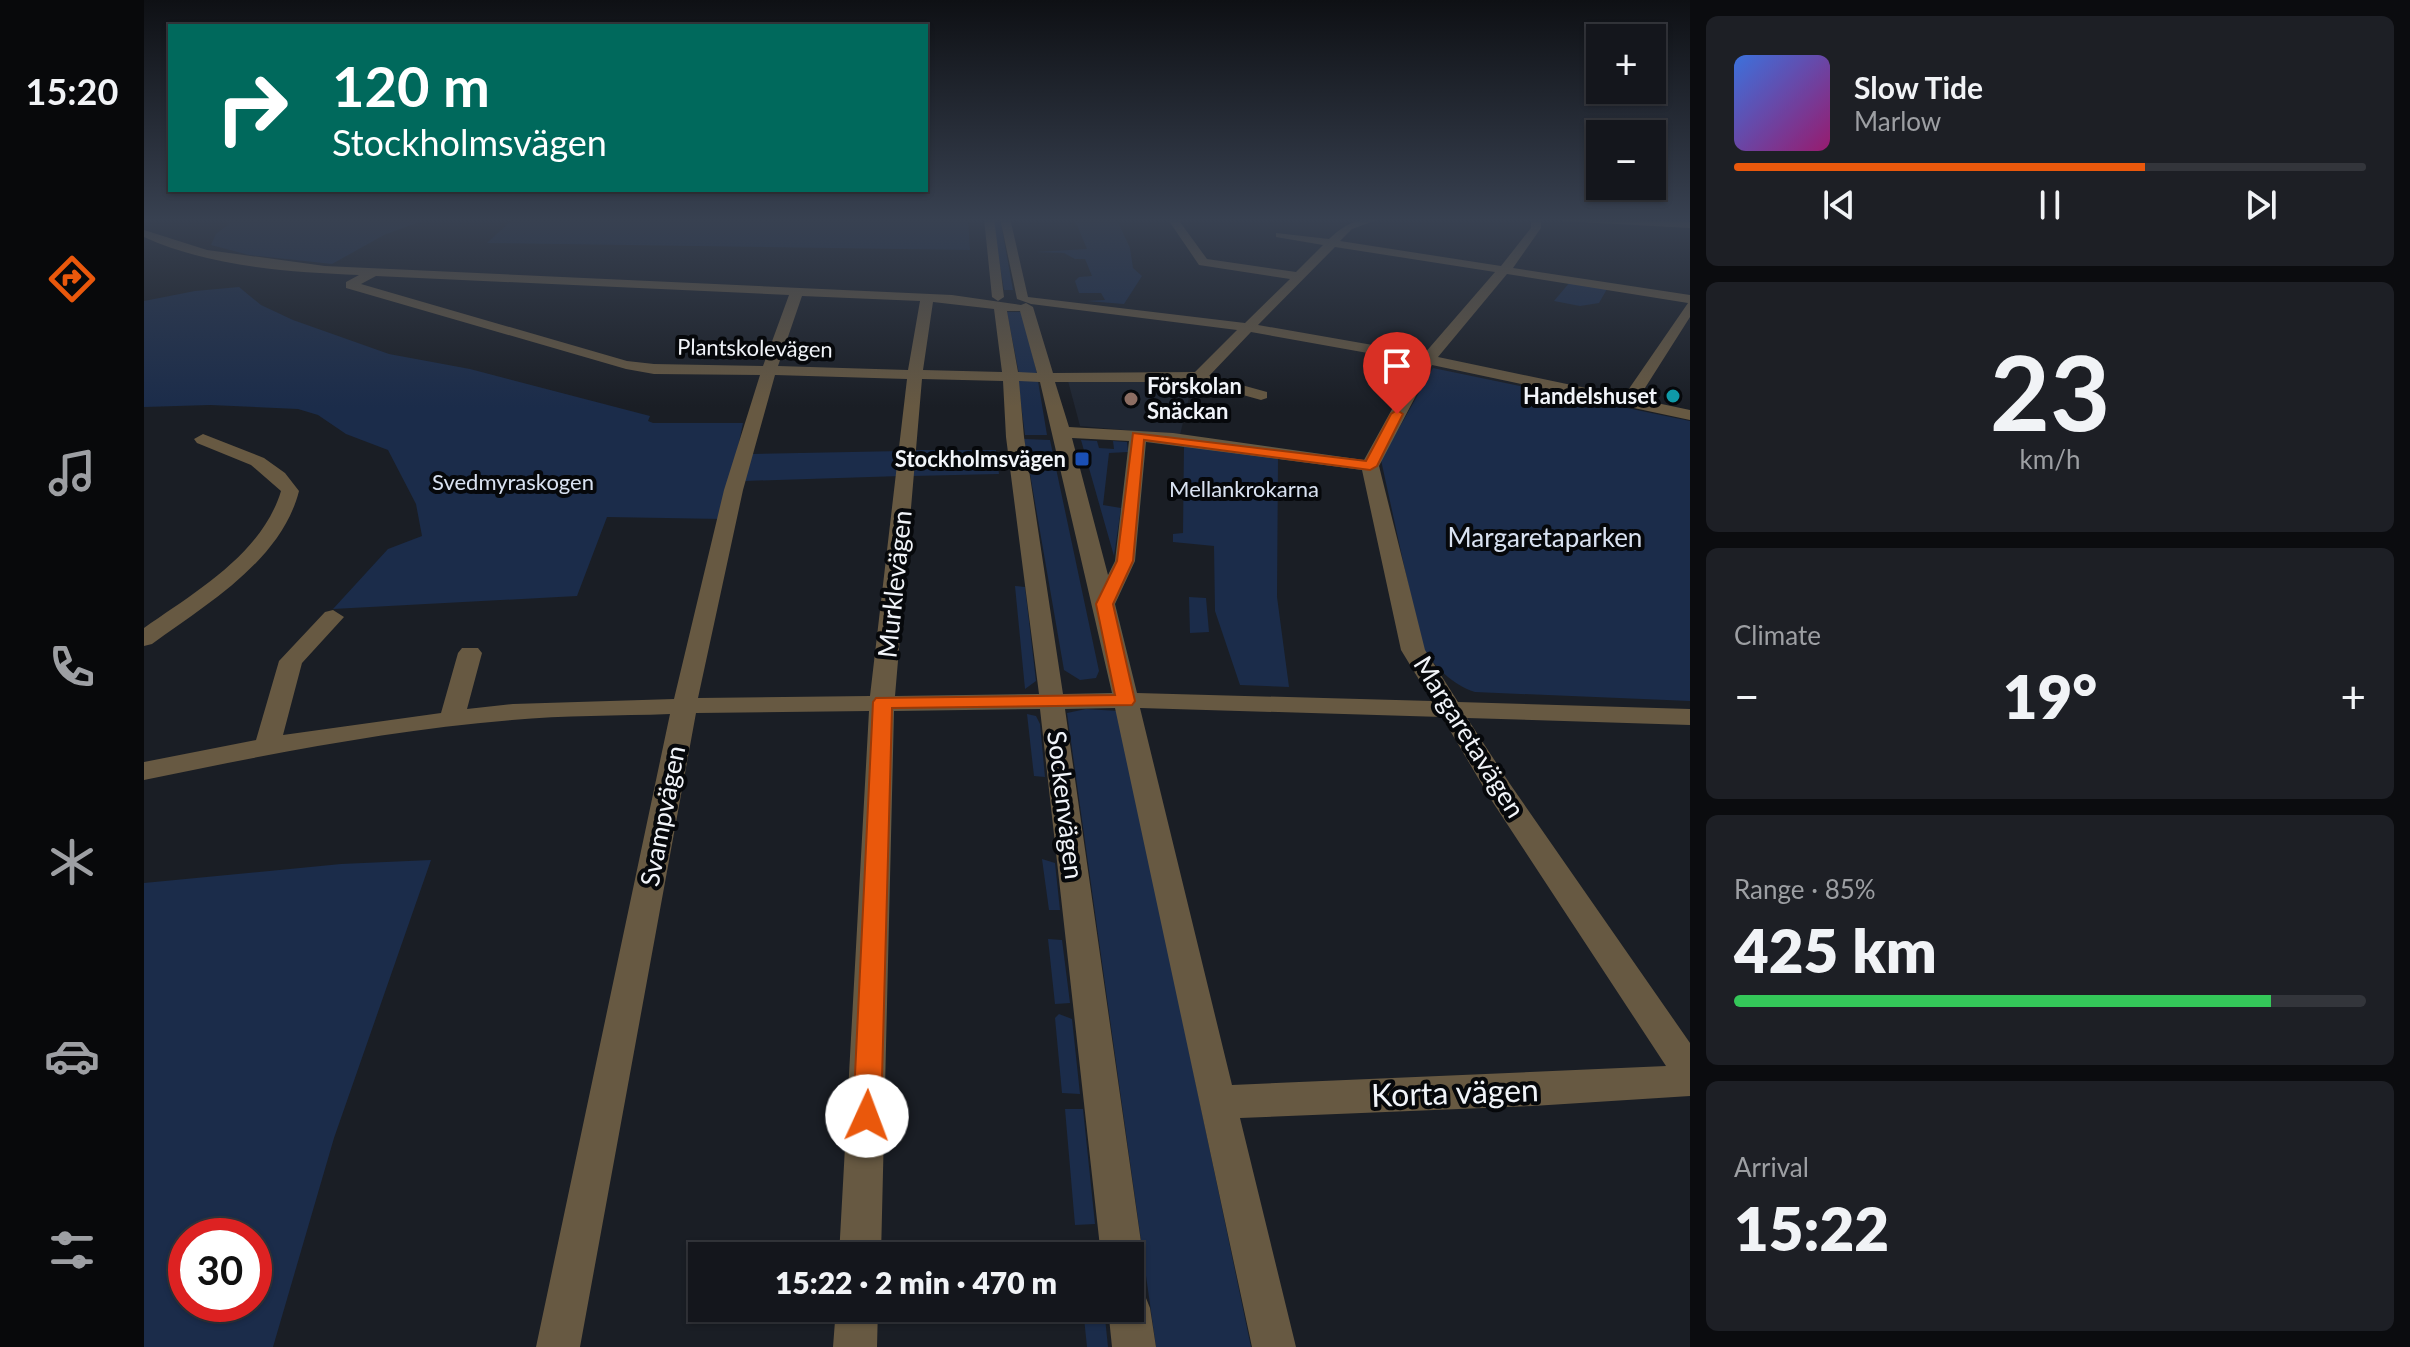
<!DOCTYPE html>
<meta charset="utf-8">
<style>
body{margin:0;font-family:Lato,sans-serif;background:#1d1f25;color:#f1f3f6;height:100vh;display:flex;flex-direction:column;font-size:30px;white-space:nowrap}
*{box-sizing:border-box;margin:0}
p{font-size:26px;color:#9d9fa3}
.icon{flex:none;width:44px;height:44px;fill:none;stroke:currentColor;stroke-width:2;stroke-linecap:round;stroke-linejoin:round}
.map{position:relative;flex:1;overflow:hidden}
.side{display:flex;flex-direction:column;gap:16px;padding:16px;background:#0b0c0f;width:720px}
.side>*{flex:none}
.top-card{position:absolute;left:24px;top:24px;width:760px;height:168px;border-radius:0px;box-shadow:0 2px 6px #0004,0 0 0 2px #33353b;background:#00695c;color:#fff;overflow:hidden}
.tools{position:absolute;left:1442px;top:24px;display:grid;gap:16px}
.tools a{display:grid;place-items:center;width:80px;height:80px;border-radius:0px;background:#14161c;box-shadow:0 2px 6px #0004,0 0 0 2px #33353b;font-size:40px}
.speed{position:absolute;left:24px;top:1218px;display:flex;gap:16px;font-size:40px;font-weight:700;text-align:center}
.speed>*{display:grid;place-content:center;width:104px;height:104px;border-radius:50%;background:#14161c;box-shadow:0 2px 6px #0004,0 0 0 2px #33353b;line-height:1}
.speed .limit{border:12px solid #d22;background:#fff;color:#111}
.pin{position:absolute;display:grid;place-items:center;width:68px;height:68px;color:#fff;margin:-82px -34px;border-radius:50% 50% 50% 0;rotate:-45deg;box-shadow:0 0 8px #0007}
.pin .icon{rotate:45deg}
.me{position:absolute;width:88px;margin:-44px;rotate:2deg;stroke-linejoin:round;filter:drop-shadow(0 0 6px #0008)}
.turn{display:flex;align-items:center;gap:28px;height:168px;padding:0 32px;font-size:36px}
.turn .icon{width:104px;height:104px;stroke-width:2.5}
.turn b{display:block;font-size:56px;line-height:68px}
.big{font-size:60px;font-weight:800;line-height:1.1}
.side .tile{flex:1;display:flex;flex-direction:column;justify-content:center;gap:12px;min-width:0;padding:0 28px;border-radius:12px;background:#1d1f25}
.side .dial{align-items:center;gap:0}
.dial b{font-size:104px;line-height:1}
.song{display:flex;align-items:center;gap:24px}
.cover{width:96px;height:96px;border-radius:12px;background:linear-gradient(135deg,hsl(220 70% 55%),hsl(320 70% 35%))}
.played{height:8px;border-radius:4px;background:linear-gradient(90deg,#ea580c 65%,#33353b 65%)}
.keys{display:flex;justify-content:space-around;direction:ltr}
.heat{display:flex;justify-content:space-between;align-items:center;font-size:44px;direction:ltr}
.charge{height:12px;border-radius:6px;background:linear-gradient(90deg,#34c759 85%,#33353b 0)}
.trip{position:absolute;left:544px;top:1242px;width:456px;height:80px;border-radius:0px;background:#14161c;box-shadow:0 2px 6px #0004,0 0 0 2px #33353b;font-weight:800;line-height:80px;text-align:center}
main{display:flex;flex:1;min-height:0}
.tabs{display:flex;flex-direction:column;width:144px;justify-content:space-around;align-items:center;background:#08090b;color:#9d9fa3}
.tabs .icon{width:56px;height:56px}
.tabs .on{color:#ea580c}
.tabs b{font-size:36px;color:#f1f3f6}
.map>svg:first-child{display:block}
.built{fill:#202733}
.green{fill:#1b2c4a;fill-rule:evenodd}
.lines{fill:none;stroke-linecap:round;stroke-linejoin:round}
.minor{fill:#675942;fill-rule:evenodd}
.route{fill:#ea580c;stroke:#983908;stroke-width:2}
.culture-dot{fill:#0f9aa8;stroke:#06080b;stroke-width:3}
.education-dot{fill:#8d6e63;stroke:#06080b;stroke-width:3}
.transit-dot{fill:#1a4fb4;stroke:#06080b;stroke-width:3}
.labels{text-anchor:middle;stroke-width:8;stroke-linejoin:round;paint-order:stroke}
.far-street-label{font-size:22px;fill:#f1f4f9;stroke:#06080b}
.far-poi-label{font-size:22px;font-weight:bold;fill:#f1f4f9;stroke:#06080b;text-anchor:end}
.far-park-label{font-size:22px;fill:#d9e2f1;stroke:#06080b}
.park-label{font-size:26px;fill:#d9e2f1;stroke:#06080b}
.street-label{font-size:26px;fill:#f1f4f9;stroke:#06080b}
.near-street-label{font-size:32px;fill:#f1f4f9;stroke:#06080b}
</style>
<main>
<nav class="tabs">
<b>15:20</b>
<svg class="icon on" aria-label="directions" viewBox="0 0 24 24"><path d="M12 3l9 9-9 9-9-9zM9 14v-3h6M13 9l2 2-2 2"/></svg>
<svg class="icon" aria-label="music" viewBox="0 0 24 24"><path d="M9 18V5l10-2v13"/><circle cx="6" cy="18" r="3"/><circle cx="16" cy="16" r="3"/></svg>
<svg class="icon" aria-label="phone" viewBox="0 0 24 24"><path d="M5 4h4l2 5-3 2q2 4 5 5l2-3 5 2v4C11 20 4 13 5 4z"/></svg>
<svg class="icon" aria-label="climate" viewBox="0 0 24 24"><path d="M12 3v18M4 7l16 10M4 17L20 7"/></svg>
<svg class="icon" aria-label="car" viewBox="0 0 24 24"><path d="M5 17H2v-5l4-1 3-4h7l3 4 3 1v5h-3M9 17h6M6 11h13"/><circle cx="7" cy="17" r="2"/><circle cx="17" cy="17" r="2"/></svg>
<svg class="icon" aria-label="filters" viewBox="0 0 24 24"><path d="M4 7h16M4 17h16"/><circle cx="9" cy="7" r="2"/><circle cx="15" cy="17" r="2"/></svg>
</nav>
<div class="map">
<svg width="1546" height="1347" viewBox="0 0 1546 1347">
<rect width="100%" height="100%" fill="#1a1e25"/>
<path class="built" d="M924,381h125l-13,54 -100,-9z"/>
<path class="green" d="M81,218h239l-43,3 -37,14 -52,29 -83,-9 -38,-10 5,-11 13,-10z
M370,218h454l2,32 -483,-7z
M848,218h8l13,72h-9z
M930,218h42l14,30 3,20 9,8 -18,28 -37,-3 18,-1 -4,-7h-22l-4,-12 4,-4 13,-1 -7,-17h-10l-11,-6 -29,-1 52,-3z
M1426,282l37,7 -8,14 -19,3 -26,-5z
M95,287l22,18 32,15 96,34 81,15 180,47 -2,5 5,2h90l-20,96 -116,-2 -30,79 -244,13 55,-60 34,-13 -6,-32 -28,-54 -42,-16 -28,-19 -20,-6 -88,-4 -66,2v-106l51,-10z
M863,312h16l14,62h-18z
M1289,368l257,53v280l-215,-9c-24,-8 -38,-24 -53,-44l-41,-188z
M874,381h20l9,54h-22z
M880,439l26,1 49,231 -3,7 -16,2 -16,-10z
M937,440l16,1 2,7 15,1 -1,-8 14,1 1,10 -19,1 -6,52 18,3 -7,48z
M1040,445l94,14 -1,138 12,90 -49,-2 -25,-74 -1,-65 -41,-4v-8l10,-1z
M769,450h83l3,24 -87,2z
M758,451l-1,25 -157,5 8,-27z
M871,586l10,1 11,94 -11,8z
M1045,597l17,1 3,34 -19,1z
M942,709l32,2 133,636h-95l-89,-634z
M883,714l9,2 4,8 5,53 -11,-1z
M898,859l13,4 5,47h-11z
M287,860l-97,278 -61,209h-129v-464l197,-19zM42,1236h68v68h-68z
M904,939l14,1 8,63 -15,1z
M915,1014l13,5 8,75 -18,-1 -7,-75z
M921,1109h18l12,115 -20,1z
M939,1308h21l4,39h-21z"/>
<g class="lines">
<path class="minor" d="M840,218h10l10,79 -6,4 -6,-4z
M856,218h10l18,79 217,26 45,-44 -91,-14 -30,-44 1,-2 15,-1 -5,4 27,37 89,13 27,-27 -47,-8v-4l53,6c17,-16 30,-21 53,-21l-30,11 -12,12 161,25 30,-38v-10h10v10l-28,40 177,27v22l-52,82 52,11v10l-258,-55 -53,101 46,184 33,52 232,7v16l-223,-7 43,66 180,259v53l-157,10 -293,12 56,229h-44l-137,-639 -50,1 78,547 -6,15 -7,2v-17h-29l-61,-547 -146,2 -13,545h-42l30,-545 -173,2 -116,634h-44l134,-633c-52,2 -106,1 -158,6 -124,10 -247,35 -368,60v-18l112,-22 23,-79 46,-49 8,-2 11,7 -42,46 -19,72 158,-22 17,-60 4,-5h16l4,5 -15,56 46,-5 161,-5 50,-209 36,-115 -106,-1 -28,-5 -280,-81v-6l13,-7c-71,-3 -149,-8 -215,-38v-7l63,20 118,16 627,29 69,10 5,-2 7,4 20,66 142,-1 42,-42 -206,-26 -14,-5zM1191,247l160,25 -71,82 -166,-29zM1363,274l181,29 -64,93 -186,-39zM232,276l413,19 -26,71 -109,-2 -27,-3 -266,-77zM658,296l118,5 -12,69 -130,-4zM789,302l61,7 8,63 -79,-2zM863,311h13l17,62 -19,-1zM1107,332l167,30 -54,98 -191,-27 -104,-6 -14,-45h141l65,18 6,-2v-6l-58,-16zM631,375l132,4 -37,317 -172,2 45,-208zM778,379l81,2 3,56 33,257 -144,2zM875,381l21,1 72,311 -49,1 -39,-257zM928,438l57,3 -14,120 -7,14zM1002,442l216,28 39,180 31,51 -295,-8 -22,-89 20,-43zM996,708l302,9 48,81 176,268 -434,19z
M1413,218l133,4v6l-128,-7z
M59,434l61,24 21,15 14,18c-18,70 -92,113 -147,153l-8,2v-18c51,-36 118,-74 137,-137l-30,-26 -54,-22 -3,-4z
M986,1287l14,6 6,15 6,39h-44l-4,-39h22z
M692,1308h42l-1,39h-44z"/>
</g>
<linearGradient id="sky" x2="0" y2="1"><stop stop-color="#0e1014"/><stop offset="0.54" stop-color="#384151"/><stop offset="1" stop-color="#384151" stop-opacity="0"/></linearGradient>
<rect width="1546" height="407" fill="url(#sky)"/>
<path class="route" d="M1253,410l6,4 -26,52 -7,4 -226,-30 -11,121 -20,43 22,97 -3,4 -240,3 -11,408 -4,9 -10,3 -10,-3 -4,-9 20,-414 3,-4 239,-3 -19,-91 21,-43 16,-128 233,28 25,-47z"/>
<circle class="culture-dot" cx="1529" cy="396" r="8"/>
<circle class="education-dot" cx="987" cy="399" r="8"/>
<rect class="transit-dot" x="930" y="451" width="16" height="16" rx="4"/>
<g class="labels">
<g class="far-street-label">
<text transform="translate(611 348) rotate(1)" y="8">Plantskolevägen</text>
</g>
<g class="far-poi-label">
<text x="1003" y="394" text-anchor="start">Förskolan<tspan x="1003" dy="25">Snäckan</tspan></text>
<text x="1513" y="404">Handelshuset</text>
<text x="922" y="467">Stockholmsvägen</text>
</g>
<g class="far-park-label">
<text x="369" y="490">Svedmyraskogen</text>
<text x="1100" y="497">Mellankrokarna</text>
</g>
<g class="park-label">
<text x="1401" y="547">Margaretaparken</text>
</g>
<g class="street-label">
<text transform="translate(751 584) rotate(-84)" y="9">Murklevägen</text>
<text transform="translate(1325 737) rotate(58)" y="9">Margaretavägen</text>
<text transform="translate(921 805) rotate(83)" y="9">Sockenvägen</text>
<text transform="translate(519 816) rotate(-79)" y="9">Svampvägen</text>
</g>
<g class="near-street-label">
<text transform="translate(1311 1093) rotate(-2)" y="11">Korta vägen</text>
</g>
</g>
</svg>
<div class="tools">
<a>+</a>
<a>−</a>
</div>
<div class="speed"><div class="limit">30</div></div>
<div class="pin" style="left:1253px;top:414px;background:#d93025"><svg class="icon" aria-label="arrive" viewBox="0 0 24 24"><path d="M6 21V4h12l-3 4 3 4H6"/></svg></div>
<svg class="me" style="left:723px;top:1116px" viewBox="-20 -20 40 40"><circle r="19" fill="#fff"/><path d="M0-13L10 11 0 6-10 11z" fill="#ea580c"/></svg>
<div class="trip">15:22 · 2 min · 470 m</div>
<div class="top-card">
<div class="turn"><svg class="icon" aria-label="right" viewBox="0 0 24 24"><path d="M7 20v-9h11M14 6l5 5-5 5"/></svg><div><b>120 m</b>Stockholmsvägen</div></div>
</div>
</div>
<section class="side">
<div class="tile">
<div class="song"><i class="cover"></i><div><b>Slow Tide</b><p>Marlow</p></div></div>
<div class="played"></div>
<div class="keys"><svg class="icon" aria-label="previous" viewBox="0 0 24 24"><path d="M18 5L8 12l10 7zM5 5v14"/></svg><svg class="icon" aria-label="pause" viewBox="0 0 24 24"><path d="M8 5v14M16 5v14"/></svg><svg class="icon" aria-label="next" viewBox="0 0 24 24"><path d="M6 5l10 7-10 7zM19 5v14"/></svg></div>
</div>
<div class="tile dial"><b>23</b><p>km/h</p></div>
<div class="tile"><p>Climate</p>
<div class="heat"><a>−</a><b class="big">19°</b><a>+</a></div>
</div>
<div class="tile"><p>Range · 85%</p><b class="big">425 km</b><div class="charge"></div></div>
<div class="tile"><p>Arrival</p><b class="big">15:22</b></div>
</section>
</main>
